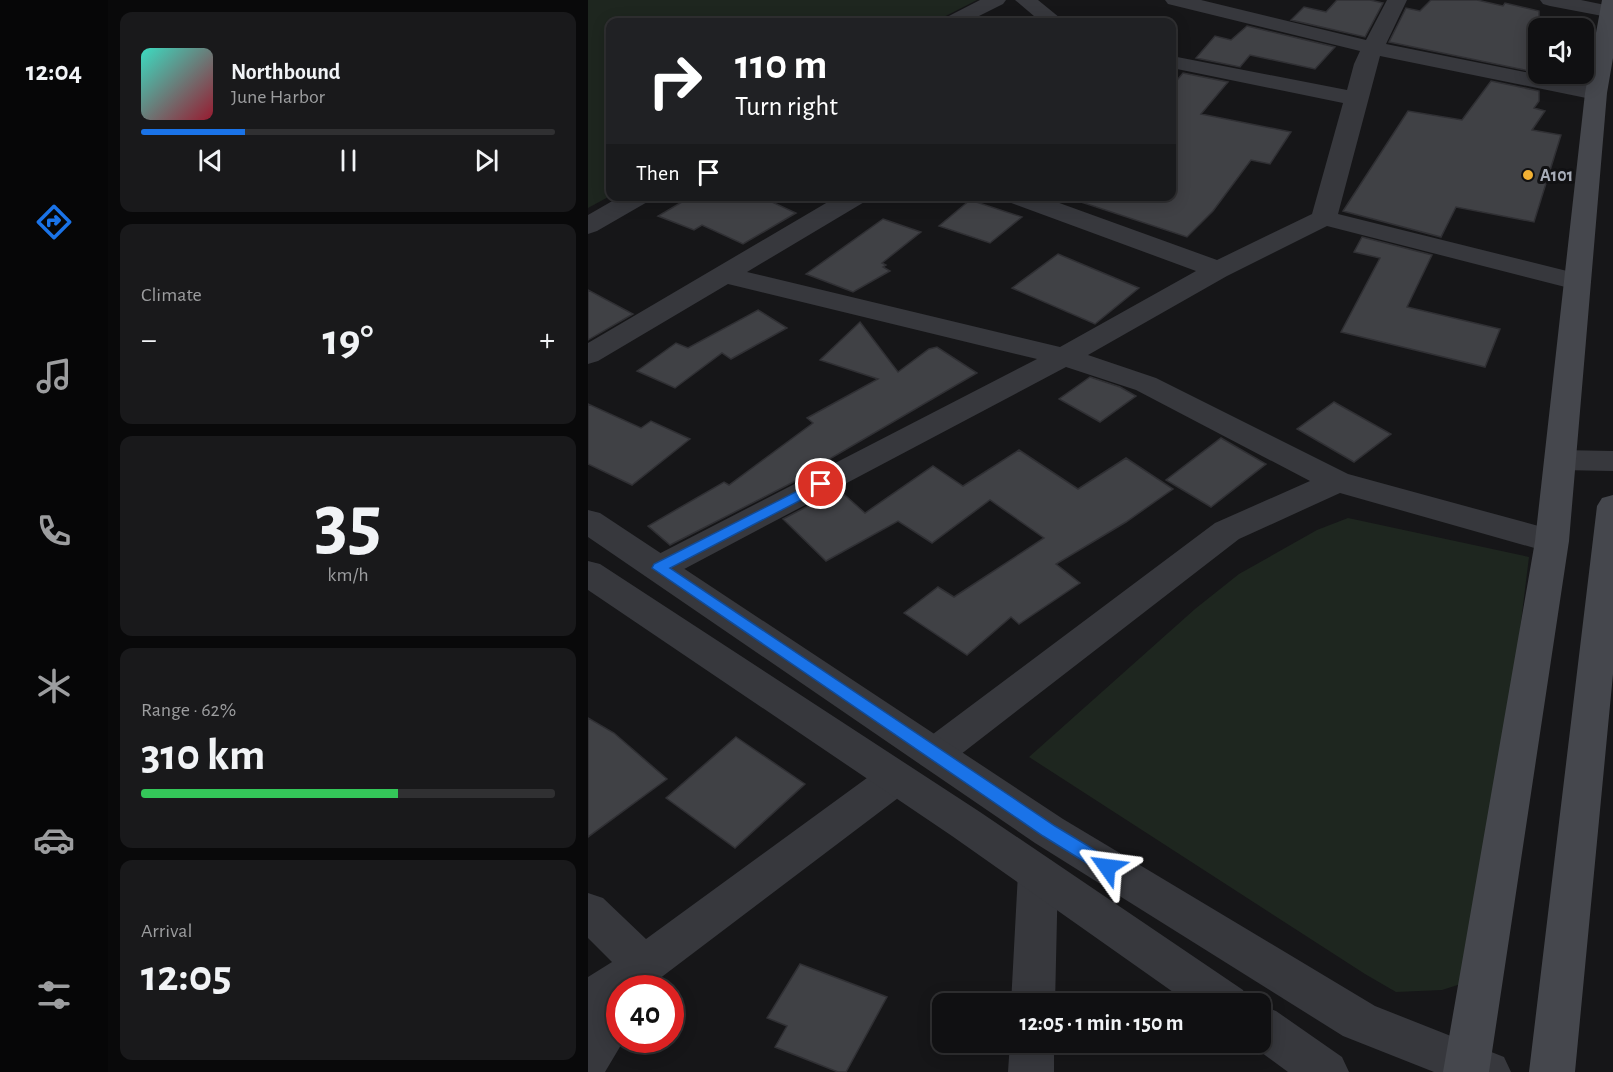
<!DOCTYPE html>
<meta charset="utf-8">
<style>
body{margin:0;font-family:"Alegreya Sans",sans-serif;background:#19191b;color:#f1f3f6;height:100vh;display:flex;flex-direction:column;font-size:22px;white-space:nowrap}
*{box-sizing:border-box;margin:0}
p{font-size:20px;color:#9c9d9f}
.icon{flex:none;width:33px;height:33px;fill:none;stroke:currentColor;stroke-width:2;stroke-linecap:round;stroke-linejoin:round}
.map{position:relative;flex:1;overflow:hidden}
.panel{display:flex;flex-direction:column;gap:12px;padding:12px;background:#09090a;width:480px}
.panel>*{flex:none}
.banner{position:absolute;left:18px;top:18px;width:570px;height:183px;border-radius:12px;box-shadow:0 3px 15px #0003,0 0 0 2px #303032;background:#202124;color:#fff;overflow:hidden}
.buttons{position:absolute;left:940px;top:18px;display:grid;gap:12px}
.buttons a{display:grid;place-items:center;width:66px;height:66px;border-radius:12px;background:#101012;box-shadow:0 3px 15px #0003,0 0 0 2px #303032;font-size:30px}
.speed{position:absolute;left:18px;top:975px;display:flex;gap:12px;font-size:30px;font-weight:700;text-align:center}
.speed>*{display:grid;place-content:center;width:78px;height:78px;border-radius:50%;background:#101012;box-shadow:0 3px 15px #0003,0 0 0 2px #303032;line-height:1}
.speed .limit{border:9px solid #d22;background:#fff;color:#111}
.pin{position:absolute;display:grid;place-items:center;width:51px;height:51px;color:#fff;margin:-26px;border:3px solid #fff;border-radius:50%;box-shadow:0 2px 6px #0007}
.me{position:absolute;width:66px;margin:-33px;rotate:301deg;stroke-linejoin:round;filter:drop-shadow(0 0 4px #0008)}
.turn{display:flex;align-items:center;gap:21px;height:126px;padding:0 30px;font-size:27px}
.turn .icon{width:78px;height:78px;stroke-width:2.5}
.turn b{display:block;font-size:42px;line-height:51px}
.then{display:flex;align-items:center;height:57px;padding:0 30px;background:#0003;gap:12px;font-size:22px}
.big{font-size:45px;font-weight:600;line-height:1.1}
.panel .tile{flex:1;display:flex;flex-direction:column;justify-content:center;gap:9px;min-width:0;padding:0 21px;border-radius:12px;background:#19191b}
.panel .dial{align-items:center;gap:0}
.dial b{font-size:78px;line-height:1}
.song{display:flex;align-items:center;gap:18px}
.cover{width:72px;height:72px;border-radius:9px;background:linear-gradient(135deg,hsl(170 70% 55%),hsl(350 70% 35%))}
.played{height:6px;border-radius:3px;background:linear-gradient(90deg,#1a73e8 25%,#303032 25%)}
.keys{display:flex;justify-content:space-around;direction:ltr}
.heat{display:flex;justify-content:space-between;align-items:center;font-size:33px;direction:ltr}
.charge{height:9px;border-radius:4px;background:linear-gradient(90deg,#34c759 62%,#303032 0)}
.trip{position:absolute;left:344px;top:993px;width:339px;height:60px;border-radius:12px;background:#101012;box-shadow:0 3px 15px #0003,0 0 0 2px #303032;font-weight:600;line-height:60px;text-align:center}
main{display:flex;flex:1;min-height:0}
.tabs{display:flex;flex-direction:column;width:108px;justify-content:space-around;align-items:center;background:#060607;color:#9c9d9f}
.tabs .icon{width:42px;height:42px}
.tabs .selected{color:#1a73e8}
.tabs b{font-size:27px;color:#f1f3f6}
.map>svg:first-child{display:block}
.green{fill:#1e261f}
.building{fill:#404145;stroke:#303034;stroke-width:1.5}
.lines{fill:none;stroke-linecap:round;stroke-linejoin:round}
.minor{fill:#37383d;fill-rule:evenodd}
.tertiary{fill:#37383d;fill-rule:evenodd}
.secondary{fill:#45474d;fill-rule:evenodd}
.route{fill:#1a73e8;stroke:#114b97;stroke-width:1.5}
.poi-dot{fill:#f2b134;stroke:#111113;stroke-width:2}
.labels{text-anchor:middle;stroke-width:6;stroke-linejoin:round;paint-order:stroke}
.far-poi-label{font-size:18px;font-weight:bold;fill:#a8adb8;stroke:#111113;text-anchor:start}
</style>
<main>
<nav class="tabs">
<b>12:04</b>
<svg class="icon selected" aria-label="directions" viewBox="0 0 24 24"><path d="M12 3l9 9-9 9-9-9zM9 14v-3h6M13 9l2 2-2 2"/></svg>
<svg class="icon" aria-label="music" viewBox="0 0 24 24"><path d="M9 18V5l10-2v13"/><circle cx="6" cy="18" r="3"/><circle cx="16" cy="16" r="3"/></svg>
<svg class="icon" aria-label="phone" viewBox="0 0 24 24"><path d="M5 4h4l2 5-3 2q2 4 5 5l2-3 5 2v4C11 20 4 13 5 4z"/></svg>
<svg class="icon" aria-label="climate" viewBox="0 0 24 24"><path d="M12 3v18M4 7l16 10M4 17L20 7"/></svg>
<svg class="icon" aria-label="car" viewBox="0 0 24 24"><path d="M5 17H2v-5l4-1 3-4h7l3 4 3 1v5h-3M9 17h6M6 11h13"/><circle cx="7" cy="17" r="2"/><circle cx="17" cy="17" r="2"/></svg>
<svg class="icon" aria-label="filters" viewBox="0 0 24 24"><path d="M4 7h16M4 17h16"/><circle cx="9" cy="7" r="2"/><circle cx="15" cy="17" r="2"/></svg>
</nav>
<section class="panel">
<div class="tile">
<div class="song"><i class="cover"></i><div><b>Northbound</b><p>June Harbor</p></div></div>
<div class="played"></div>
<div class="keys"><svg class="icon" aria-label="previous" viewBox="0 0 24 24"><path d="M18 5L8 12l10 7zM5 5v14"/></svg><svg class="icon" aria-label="pause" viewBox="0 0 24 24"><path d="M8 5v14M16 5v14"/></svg><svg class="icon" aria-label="next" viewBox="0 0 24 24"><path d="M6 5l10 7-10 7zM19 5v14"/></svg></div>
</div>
<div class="tile"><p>Climate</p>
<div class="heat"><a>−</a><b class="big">19°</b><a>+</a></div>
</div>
<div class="tile dial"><b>35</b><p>km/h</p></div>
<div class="tile"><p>Range · 62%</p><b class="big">310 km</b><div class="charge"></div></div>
<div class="tile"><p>Arrival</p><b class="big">12:05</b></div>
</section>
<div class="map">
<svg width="1025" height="1072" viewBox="0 0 1025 1072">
<rect width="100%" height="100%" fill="#161618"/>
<path class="green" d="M0,0h389l-43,22h-324v174l-22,12z
M760,518l181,39 -49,395 -13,30 -25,8 -46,2 -31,-18 -336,-217 166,-148 44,-35 78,-44z"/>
<path class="building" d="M749,0h33l13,3 -18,34 -74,-17 13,-13 22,5z
M843,0h46l26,6 2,-3 34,8v62l-150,-31 17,-34 14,3z
M659,26l88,21 -20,22 -65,-14 -10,12 -44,-9 19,-22 16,4z
M595,73l45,9 -27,32 90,18 -21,32 -19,-4 -38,51 -26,26 -106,-35 1,-6h90v-110z
M903,81l48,10v10l-5,7 11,3 -13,19 29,5 -27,87 -78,-15 -15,30 -98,-26 65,-100 54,9z
M104,196h67l37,17 -53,31 -41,-19 -8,5 -36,-14z
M382,200l52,17 -32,26 -51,-17z
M295,219l38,13 -39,31 4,2 -3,2 7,4 -37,21 -47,-18z
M774,237l70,18 -25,52 93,22 -15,38 -144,-35 39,-74 -26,-6z
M470,254l81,34 -44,36 -83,-36z
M0,290l45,24 -45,26z
M170,310l29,18 -56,31 -9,-6 -47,35 -38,-17 39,-28 12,5z
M272,322l38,50 31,-23 8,-2 40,26 -163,95 3,2 -147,75 -22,-19 76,-44 5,3 84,-62 -6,-5 71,-39 -58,-19z
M502,377l30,10 16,9 -36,26 -41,-23z
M746,402l57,32 -37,28 -57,-33z
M0,404l53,24 10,-7 39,18 -58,46 -44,-21z
M633,438l45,26 -55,43 -45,-27z
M431,450l59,39 48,-31 47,31 -47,33 -70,42 24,19 -61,41 -8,-7 -44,38 -63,-42 34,-26 16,10 90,-59 -54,-38 -58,43 -34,-22 -72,40 -43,-42 56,-29 26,23 68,-47 30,20z
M0,718l26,15 53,46 -79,58z
M148,737l69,47 -70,64 -69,-50z
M212,964l87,33 -41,75h-8l-63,-25 12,-21 -20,-8z"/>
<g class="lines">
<path class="minor" d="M392,0h26l-3,4 -36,18h-26l4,-4z
M427,0h23l27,22h-24z
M577,0h36l165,40 21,-40h20l-21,44 218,44 3,5 -3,5 -8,2 -216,-44 -42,158 249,62 4,6 -4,6 -10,2 -250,-64 -100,50 -139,79 68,23 192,96 216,59 5,8 -5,8 -12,4 -212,-60 -101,46 -292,226 -13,4 -13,-4 -6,-11 6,-11 294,-220 95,-42 -174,-91 -70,-23 -395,209 -12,4 -12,-4 -5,-8 5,-8 390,-201 -309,-75 -130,77 -10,3v-21l250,-147h31l-3,5 -119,71 313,75 136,-76 -190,-70 -3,-5h37l177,64 95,-46 31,-111 -171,-35v-12l175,34 7,-26 6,-13 -192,-47z
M952,0h41l29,6h3v12l-63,-12 -7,-2z
M33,196h31l-3,5 -52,30 -9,3v-19z
M308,762l14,5 5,11 -5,11 -251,190 -15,9h-24v52h4l-19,32h-17v-95l24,-15 -24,-24v-45l15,5 43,41 236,-172z
M450,855l14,6 6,12 -3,131h-44l7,-131 6,-12z
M422,1042h44v30h-46z"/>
<path class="tertiary" d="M972,450l53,1v20l-53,-1 -11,-3 -5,-7 5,-7z
M0,510l12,3 463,306 312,187 129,51 7,15h-77l-91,-36 -308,-193 -447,-306z
M0,561l12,3 380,248 263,178 6,14h-59l-238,-168 -364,-246z
M672,1005l16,6 66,46 7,15h-61l-41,-30h13z"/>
<path class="secondary" d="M1014,0h11v58l-6,35 -38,448 -80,531h-46l92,-531 50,-448z
M1025,495v179l-38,398h-46l68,-566 5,-8z"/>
</g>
<path class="route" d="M233,479l5,1 2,4 -2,3 -156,81 385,258 58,35 3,6 -3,5 -6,2 -6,-2 -58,-36 -391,-268 2,-4z"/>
<circle class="poi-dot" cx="940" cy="175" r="6"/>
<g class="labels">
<g class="far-poi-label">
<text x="952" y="181">A101</text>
</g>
</g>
</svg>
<div class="buttons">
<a><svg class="icon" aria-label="sound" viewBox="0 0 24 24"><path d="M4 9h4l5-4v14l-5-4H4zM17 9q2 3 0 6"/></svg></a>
</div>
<div class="speed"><div class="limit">40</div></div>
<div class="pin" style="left:233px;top:484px;background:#d93025"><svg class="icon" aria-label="arrive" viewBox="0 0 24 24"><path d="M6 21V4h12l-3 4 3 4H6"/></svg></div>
<svg class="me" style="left:519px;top:867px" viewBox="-20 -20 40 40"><path d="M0-17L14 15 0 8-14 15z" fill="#1a73e8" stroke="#fff" stroke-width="4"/></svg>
<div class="trip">12:05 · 1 min · 150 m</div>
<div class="banner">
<div class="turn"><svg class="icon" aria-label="right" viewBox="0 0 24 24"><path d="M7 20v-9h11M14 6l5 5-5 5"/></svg><div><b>110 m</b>Turn right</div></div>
<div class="then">Then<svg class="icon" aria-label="arrive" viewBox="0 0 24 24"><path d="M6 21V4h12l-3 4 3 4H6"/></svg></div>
</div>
</div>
</main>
